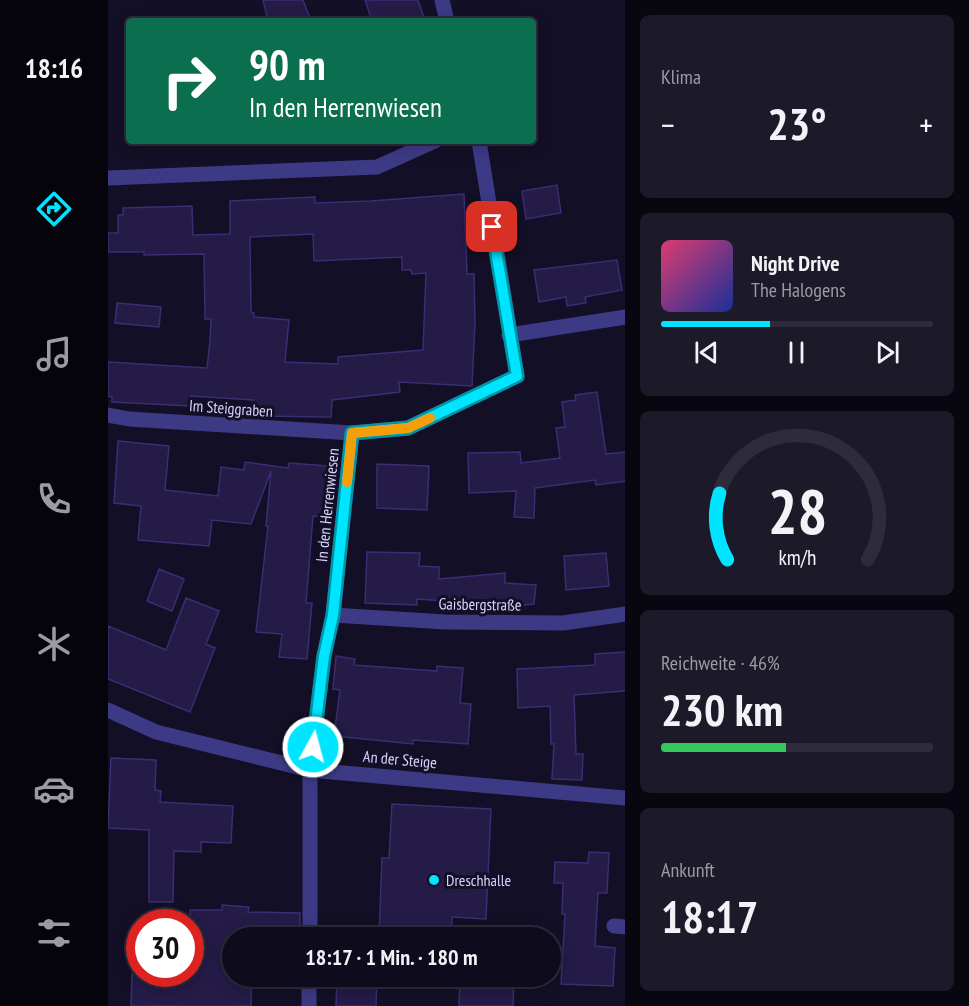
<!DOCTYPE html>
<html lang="de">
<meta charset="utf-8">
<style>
body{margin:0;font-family:"PT Sans Narrow",sans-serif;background:#1c1929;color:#f1f3f6;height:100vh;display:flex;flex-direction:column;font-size:22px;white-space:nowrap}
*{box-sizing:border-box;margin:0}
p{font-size:20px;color:#9b9ba3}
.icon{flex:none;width:33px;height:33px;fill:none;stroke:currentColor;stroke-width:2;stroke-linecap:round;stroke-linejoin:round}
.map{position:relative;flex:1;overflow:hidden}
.side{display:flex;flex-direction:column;gap:15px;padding:15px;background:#08060f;width:344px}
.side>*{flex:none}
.banner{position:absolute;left:18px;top:18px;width:410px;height:126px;border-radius:6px;box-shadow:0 3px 15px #0003,0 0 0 2px #2e2b3b;background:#0b6e4f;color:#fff;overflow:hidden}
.speed{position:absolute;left:18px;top:909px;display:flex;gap:12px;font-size:30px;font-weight:700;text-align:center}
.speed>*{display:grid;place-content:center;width:78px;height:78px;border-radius:50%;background:#0e0b1c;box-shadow:0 3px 15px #0003,0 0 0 2px #2e2b3b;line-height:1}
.speed .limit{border:9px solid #d22;background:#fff;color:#111}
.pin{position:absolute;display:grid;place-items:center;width:51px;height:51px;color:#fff;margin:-26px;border-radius:12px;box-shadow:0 3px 9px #0006}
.me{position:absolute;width:66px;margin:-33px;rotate:7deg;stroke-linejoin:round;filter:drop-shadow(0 0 4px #0008)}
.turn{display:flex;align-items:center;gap:21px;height:126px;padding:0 24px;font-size:27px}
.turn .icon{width:78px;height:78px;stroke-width:2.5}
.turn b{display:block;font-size:42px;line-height:51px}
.big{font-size:45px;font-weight:700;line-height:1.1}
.side .tile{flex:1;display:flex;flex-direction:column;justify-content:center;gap:9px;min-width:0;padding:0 21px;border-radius:9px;background:#1c1929}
.side .dial{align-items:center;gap:0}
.dial svg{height:156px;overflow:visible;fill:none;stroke:#2e2b3b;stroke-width:7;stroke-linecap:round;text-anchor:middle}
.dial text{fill:#f1f3f6;stroke:none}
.song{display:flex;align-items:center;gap:18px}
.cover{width:72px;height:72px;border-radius:9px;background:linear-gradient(135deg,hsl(340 70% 55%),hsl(230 70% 35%))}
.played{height:6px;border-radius:3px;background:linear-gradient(90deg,#00e5ff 40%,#2e2b3b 40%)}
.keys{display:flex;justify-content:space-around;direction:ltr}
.heat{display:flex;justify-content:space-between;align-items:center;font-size:33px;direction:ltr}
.charge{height:9px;border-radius:4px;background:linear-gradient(90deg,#34c759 46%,#2e2b3b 0)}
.trip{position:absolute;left:114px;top:927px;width:339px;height:60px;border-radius:30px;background:#0e0b1c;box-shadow:0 3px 15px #0003,0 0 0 2px #2e2b3b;font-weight:700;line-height:60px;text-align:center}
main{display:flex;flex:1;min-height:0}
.menu{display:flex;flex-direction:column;width:108px;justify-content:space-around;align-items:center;background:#06040b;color:#9b9ba3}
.menu .icon{width:42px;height:42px}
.menu .on{color:#00e5ff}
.menu b{font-size:27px;color:#f1f3f6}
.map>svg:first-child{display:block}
.building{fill:#241b47;stroke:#3b2d73;stroke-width:1.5;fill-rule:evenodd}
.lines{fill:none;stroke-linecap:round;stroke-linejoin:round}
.minor{stroke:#3d3a85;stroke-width:15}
.route-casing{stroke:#0095a6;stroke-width:15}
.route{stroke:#00e5ff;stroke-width:10}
.slow{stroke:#f59e0b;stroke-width:10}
.poi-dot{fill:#00e5ff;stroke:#130f26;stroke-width:2}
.labels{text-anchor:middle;stroke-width:6;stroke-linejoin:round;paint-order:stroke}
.street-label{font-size:16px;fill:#d9d4ff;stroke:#130f26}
.poi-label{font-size:16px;fill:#d9d4ff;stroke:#130f26;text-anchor:start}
</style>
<main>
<nav class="menu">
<b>18:16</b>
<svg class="icon on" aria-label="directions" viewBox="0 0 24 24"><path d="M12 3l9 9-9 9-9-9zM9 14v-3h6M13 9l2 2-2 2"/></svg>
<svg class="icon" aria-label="music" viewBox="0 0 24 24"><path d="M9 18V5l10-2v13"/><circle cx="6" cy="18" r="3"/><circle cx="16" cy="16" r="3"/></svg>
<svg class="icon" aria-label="phone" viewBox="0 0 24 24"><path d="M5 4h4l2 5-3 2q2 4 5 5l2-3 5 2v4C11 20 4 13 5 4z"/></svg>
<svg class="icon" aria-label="climate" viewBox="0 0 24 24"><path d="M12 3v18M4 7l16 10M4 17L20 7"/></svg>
<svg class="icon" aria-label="car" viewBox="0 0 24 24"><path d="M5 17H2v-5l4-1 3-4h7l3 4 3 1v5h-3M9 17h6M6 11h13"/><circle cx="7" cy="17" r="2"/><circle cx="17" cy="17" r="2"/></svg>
<svg class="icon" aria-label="filters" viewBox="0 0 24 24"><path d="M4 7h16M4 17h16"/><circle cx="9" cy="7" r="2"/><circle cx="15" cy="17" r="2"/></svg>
</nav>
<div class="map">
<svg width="518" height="1006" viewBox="0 0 518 1006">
<rect width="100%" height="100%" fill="#130f26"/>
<path class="building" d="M155,0h40l8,21h-43z
M257,0h53l7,21h-53z
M449,185l4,28 -35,6 -4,-28z
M356,194l3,80h7l1,49 -3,63 -73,-4 1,10 -68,8 -1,17 -79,-1 1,-16 -62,-4 -1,10 -78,-4v-5l-4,-1v-34l99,6 3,-28 1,-21h-6l-1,-65 -60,1v-3h-36v-19h10v-18h5v-7l69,-2 1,29 37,-1v-33l85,-4v6l56,-2zM205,234l1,27 88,-4v13h9l1,4 14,-1 -3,77 -85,7v7l-53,-2 4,-42 -35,-3v-4l-3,-1 -1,-75z
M509,260l5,30 -37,7 1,6 -19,3 -1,-9 -27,5 -5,-32z
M9,303l44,4 -2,20 -44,-4z
M489,392l9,62 20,-2v29l-30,4 -1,-5 -60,8 -1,30 -20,-1 2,-26 -47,2 -1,-40 52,-1 1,11 39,-5 -4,-30 9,-1 -3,-25 14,-2 -1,-5z
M10,441l51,5 -4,44 53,6 3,-29 23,3 1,-8 43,6 1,-5 39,3 -4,51 -11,-1 -7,87h6l-5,56 -28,-2 3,-23 -26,-2 12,-106h-2l5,-55 -20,53 -39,-4 -3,26 -71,-6 3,-34 -27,-3z
M269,464l52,2 -2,44 -50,-2z
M259,552l53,1 -1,13 20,1v12l66,-6v10l31,2 -2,19 -74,7 -1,-9 -42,-3v6l-52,-2z
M498,553l3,33 -43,4 -2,-34z
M51,569l25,10 -12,32 -25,-10z
M78,598l33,13 -13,33 9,4 -25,64 -82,-33v-53l58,24z
M518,652v39l-52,4 2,59h7l-1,26 -30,-1 2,-35h-3l-1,-38 -32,2 -1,-39 78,-4v-11z
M228,656l19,3 -1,6 83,6v-5l26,2 -3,35 11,1 -3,40 -55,-4v4l-79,-8 6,-46 -7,-1z
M3,758l45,2 -1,30 6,1 -1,11 73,4 -2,37 -30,-1v10l-27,-1 -1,51h-24v-72l-41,-2z
M284,804l99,5 -5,110 -34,-2 -1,21h-72l3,-80h7z
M481,852l20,1 -2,40h-9l-3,53 20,2 -2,38 -52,-2 4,-70h-3l1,-31h-9l1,-21 33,1z
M114,905l27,2 -1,5 52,1v25h-68v38h19v30h-120l1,-32h58v-64h32z
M229,976h40l-1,30h-40z
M352,976h54l-1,30h-54z"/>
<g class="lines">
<path class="minor" d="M334,0l5,21
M0,178l269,-11 58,-26
M401,335l117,-18
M0,415l21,4 223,14 56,-5 109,-52 -38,-235
M225,615l112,7 118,1 63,-9
M0,710l48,22 154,38 316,28
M506,926l12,1
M202,938v-168l14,-114 9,-41 19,-182
M201,1006v-30"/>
</g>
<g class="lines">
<g class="route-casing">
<path id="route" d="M205,747l11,-91 9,-41 19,-182 56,-5 109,-52 -25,-149"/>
</g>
<use href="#route" class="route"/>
<path class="slow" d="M239,482l5,-49 56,-5 22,-10"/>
</g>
<circle class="poi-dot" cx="326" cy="880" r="6"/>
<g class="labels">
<g class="street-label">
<text transform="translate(123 408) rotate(4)" y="6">Im Steiggraben</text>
<text transform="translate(219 505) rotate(-84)" y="6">In den Herrenwiesen</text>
<text transform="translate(372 604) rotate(1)" y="6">Gaisbergstraße</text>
<text transform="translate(292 759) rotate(5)" y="6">An der Steige</text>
</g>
<g class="poi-label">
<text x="338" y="886">Dreschhalle</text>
</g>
</g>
</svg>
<div class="speed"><div class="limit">30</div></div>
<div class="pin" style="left:384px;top:227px;background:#d93025"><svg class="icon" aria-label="arrive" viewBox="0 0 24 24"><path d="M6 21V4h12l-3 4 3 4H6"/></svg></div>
<svg class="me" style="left:205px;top:747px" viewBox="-20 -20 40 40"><circle r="17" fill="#00e5ff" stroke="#fff" stroke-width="3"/><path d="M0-11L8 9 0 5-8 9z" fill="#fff"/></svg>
<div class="trip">18:17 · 1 Min. · 180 m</div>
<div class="banner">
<div class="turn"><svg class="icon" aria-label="right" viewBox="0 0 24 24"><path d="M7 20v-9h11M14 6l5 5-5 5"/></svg><div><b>90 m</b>In den Herrenwiesen</div></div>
</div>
</div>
<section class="side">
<div class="tile"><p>Klima</p>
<div class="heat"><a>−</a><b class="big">23°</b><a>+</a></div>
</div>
<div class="tile">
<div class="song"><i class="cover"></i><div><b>Night Drive</b><p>The Halogens</p></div></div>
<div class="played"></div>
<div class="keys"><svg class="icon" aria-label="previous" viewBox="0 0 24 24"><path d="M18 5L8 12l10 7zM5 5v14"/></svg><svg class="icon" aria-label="pause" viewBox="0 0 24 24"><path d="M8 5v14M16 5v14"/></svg><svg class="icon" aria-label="next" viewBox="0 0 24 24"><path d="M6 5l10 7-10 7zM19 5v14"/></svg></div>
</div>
<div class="tile dial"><svg viewBox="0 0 100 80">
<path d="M14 69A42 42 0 1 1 86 69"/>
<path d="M14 69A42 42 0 0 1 10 35" stroke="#00e5ff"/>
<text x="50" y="56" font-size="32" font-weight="700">28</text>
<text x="50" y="72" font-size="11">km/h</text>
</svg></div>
<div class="tile"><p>Reichweite · 46%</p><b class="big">230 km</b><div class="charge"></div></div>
<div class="tile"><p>Ankunft</p><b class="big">18:17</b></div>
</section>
</main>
